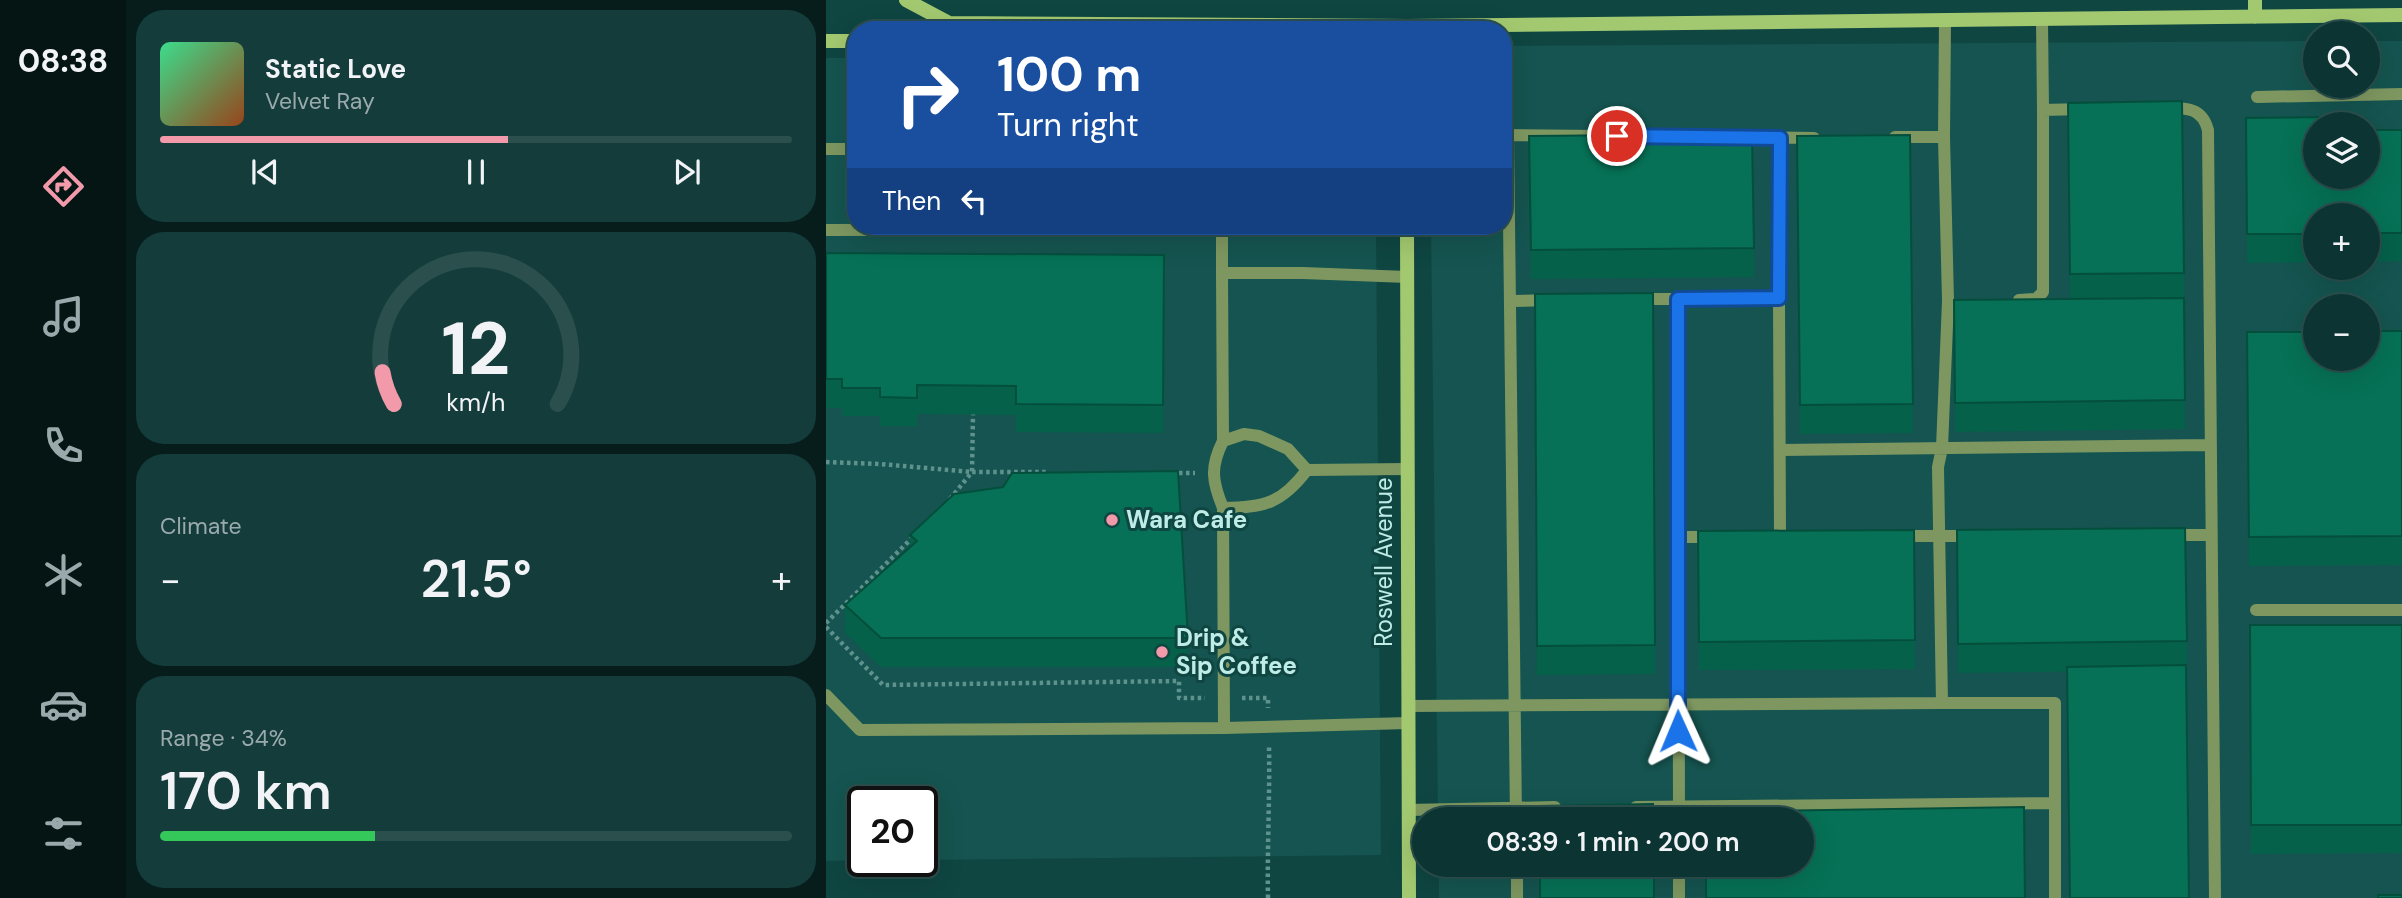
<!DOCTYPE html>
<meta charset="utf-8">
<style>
body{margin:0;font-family:"DM Sans",sans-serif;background:#143c3a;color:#f1f3f6;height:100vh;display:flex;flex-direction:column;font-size:26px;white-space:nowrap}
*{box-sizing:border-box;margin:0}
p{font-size:23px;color:#9aaaac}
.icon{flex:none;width:38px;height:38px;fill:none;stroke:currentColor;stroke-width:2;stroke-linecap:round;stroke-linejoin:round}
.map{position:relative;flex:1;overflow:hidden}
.sheet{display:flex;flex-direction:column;gap:10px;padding:10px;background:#061d1c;width:700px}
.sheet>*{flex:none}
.banner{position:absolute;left:21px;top:21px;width:665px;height:214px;border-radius:28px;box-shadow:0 7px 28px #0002,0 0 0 2px #2b4f4d;background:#1a4fa0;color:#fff;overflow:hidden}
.buttons{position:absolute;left:1477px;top:21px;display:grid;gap:14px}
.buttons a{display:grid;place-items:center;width:77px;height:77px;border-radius:50%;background:#0b3432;box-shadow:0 7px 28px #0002,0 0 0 2px #2b4f4d;font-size:35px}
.speed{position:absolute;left:21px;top:786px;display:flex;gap:14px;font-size:35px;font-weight:700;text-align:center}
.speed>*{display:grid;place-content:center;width:91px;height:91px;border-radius:50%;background:#0b3432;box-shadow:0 7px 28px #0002,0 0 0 2px #2b4f4d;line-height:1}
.speed .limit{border:4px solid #111;border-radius:10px;background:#fff;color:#111}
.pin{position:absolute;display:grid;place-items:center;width:60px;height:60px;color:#fff;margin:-30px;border:4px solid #fff;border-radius:50%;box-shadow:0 2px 7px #0007}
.me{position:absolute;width:77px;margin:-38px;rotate:359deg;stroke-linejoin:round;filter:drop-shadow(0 0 5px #0008)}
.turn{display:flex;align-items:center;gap:24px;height:147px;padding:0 35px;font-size:32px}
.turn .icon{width:91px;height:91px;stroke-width:2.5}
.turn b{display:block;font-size:49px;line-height:60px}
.then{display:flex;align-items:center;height:66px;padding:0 35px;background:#0003;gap:14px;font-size:26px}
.big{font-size:52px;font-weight:600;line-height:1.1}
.sheet .widget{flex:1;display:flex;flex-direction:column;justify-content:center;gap:10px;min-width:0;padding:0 24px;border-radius:28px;background:#143c3a}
.sheet .dial{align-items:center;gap:0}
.dial svg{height:182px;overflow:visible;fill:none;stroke:#2b4f4d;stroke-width:7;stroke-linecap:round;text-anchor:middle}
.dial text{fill:#f1f3f6;stroke:none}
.song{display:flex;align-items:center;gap:21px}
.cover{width:84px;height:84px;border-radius:10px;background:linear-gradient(135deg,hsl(150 70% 55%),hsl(20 70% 35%))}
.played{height:7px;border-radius:4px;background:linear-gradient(90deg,#f39aaa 55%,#2b4f4d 55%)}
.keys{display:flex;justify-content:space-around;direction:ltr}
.heat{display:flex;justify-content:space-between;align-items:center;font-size:38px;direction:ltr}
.charge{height:10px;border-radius:5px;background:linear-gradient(90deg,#34c759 34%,#2b4f4d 0)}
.trip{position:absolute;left:586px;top:807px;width:402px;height:70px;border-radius:35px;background:#0b3432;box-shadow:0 7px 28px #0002,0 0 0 2px #2b4f4d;font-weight:600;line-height:70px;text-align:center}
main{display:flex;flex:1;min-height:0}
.dock{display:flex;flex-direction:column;width:126px;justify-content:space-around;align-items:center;background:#041514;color:#9aaaac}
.dock .icon{width:49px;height:49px}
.dock .current{color:#f39aaa}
.dock b{font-size:32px;color:#f1f3f6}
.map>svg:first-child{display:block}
.built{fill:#155450;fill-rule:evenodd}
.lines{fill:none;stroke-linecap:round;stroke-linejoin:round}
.path{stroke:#5f918d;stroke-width:4.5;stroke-dasharray:3.5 3.5;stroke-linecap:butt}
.lane{stroke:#7e9760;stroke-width:12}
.secondary{stroke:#a3c970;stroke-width:14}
.wall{fill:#05614a}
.building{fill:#067156;stroke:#044f3c;stroke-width:2}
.route-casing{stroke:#114b97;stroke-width:18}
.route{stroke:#1a73e8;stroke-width:12}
.poi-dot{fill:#f39aaa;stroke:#0f4642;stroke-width:2.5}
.labels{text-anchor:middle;stroke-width:6;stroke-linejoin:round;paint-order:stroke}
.poi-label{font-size:24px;font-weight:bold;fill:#bfece7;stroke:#0f4642;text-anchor:start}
.street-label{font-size:24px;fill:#bfece7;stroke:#0f4642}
</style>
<main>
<nav class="dock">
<b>08:38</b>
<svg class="icon current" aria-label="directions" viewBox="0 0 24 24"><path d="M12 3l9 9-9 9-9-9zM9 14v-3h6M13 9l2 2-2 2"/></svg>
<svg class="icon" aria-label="music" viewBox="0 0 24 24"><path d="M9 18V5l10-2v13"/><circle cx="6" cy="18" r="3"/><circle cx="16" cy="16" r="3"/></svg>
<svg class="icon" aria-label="phone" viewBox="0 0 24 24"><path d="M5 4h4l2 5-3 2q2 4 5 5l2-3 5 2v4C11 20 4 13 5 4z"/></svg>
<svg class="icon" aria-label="climate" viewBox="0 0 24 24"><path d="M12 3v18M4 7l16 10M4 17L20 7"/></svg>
<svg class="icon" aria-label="car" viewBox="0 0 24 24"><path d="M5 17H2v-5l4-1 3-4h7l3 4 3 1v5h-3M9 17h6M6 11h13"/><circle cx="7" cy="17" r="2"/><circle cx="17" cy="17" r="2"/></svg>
<svg class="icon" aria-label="filters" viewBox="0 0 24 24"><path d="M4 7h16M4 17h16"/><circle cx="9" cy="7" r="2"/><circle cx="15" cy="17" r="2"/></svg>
</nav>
<section class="sheet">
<div class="widget">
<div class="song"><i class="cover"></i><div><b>Static Love</b><p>Velvet Ray</p></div></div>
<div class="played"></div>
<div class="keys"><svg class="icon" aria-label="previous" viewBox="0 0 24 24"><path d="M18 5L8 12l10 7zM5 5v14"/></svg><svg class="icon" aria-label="pause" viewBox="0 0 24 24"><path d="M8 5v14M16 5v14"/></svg><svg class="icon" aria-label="next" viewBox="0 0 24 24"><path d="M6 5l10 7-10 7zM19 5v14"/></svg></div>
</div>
<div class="widget dial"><svg viewBox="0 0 100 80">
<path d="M14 69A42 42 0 1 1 86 69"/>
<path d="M14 69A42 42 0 0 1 9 55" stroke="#f39aaa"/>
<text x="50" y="56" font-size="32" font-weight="700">12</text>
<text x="50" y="72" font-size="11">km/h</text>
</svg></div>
<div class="widget"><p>Climate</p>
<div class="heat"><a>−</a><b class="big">21.5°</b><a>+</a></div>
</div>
<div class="widget"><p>Range · 34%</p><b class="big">170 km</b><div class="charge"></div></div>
</section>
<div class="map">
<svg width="1576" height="898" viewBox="0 0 1576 898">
<rect width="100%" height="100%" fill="#0f4642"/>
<path class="built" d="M1489,41v45h53v-45h34v857h-963v-33l363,-1v-45h-364l-7,-593h72v-180zM1489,124h53v53h-53zM1489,215h53v53h-53zM1489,306h53v53h-53z
M0,58h30v168h520l5,629 -459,5v-58h-59v58l-37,1z"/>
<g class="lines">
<path class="path" d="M0,462l54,2 92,8 1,-58
M346,473h23
M124,499l22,-27h76
M0,623l86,-85
M0,627l57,58 296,-4v17h26
M416,698h26v10
M442,898c-1,-51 2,-102 1,-153"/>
<path class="lane" d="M1216,20l1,90 41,-1
M1119,21l-1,116 4,164 -6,147 -4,19 4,236h113v195
M1431,97l145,-3
M1339,108c21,0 37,-1 43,22l7,768
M912,137l76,1
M1069,137h49
M0,149h30
M396,226v47
M0,230l396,-1
M953,298l1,239
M812,299h40l1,520
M852,299l101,-1 1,-160
M1193,300l17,-1 7,-7v-182
M686,301l38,-1
M397,441l21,-7 15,2 29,13 19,21
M954,450l430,-5
M481,470l100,-1
M397,508c41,0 59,-5 84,-38
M1343,535h41
M1074,536h73
M853,537h35
M1430,610h146
M0,695l34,35 364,-2 184,-5
M582,706l534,-3
M398,728l-1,-220c-11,-27 -13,-41 0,-67l-1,-168h81l104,4
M810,807l419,-4
M582,810l147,-3
M690,819l-8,-684 92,1
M691,864v34
M853,864v34"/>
<path class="secondary" d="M80,0l43,23
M1429,0v17
M106,30l17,-7 459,3 994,-11
M0,41h30
M581,226l2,672"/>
</g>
<path class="wall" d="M1242,103l116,170 1,156 -230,3 -1,-132 116,-1z
M1420,118l69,59 87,-47v131l-34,1v-47h-53v47l-68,1z
M926,134l2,143 -223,2 -2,-143z
M1084,135l3,298 -113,1 -3,-298z
M0,253l338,2 -1,178 -147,-1v-17l-99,-1v12h-37v-10h-38v-8h-16z
M827,293l2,381 -118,1 -2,-381z
M1576,331v234l-153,1 -2,-234z
M1088,530l1,139 -216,1 -1,-139z
M1131,530l230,111v29l-229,3z
M84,535l278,103v29h-307l-36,-34v-28l65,-57z
M1424,625h152v228l-151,1z"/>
<path class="building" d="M1356,101l2,172 -114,1 -2,-171z
M1499,117v7h-10v53h53v-47h34v103h-34v-18h-53v19h-68l-1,-116z
M926,134l2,114 -223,2 -2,-114z
M1084,135l3,269 -113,1 -3,-269z
M0,253l338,2 -1,150 -147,-1v-18l-99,-1v13l-37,-1v-9h-38v-9h-16z
M827,293l2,352 -118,1 -2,-352z
M1358,298l1,102 -230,3 -1,-103z
M1542,331h34v205l-153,1 -2,-205h68v27h53z
M352,471l10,167h-307l-36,-33 72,-64 -7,-6 44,-41 49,-7 9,-14z
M1359,528l2,113 -229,3 -1,-114z
M1088,530l1,110 -216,2 -1,-111z
M1424,625h152v200h-151z
M1360,665l3,233h-119l-3,-231z
M827,804v15h-114v-13z
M1198,807l1,91h-319v-34h96v-45h-97v-7z
M714,864h114v34h-114z
M1552,895h24v3h-24z"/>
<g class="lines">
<g class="route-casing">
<path id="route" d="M791,136l163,2 -1,160 -101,1v432"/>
</g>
<use href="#route" class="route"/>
</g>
<g class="poi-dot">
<circle cx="286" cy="520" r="7"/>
<circle cx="336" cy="652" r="7"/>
</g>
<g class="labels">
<g class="poi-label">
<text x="300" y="528">Wara Cafe</text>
<text x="350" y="646">Drip &amp;<tspan x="350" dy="28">Sip Coffee</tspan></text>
</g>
<g class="street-label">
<text transform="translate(558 562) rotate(-90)" y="8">Roswell Avenue</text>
</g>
</g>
</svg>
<div class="buttons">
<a><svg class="icon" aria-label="search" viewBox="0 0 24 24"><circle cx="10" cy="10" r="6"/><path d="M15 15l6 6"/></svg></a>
<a><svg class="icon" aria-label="layers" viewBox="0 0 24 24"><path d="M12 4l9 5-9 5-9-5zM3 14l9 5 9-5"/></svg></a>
<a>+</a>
<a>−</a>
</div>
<div class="speed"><div class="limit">20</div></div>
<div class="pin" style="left:791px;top:136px;background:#d93025"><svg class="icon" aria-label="arrive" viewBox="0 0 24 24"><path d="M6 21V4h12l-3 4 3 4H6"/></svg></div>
<svg class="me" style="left:852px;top:731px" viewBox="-20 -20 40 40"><path d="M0-17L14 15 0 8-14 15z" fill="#1a73e8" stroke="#fff" stroke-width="4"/></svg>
<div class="trip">08:39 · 1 min · 200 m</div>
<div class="banner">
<div class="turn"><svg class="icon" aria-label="right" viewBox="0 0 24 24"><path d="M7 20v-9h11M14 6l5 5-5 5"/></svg><div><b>100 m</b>Turn right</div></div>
<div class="then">Then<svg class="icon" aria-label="left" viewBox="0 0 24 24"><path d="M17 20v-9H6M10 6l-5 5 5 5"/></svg></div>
</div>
</div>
</main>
